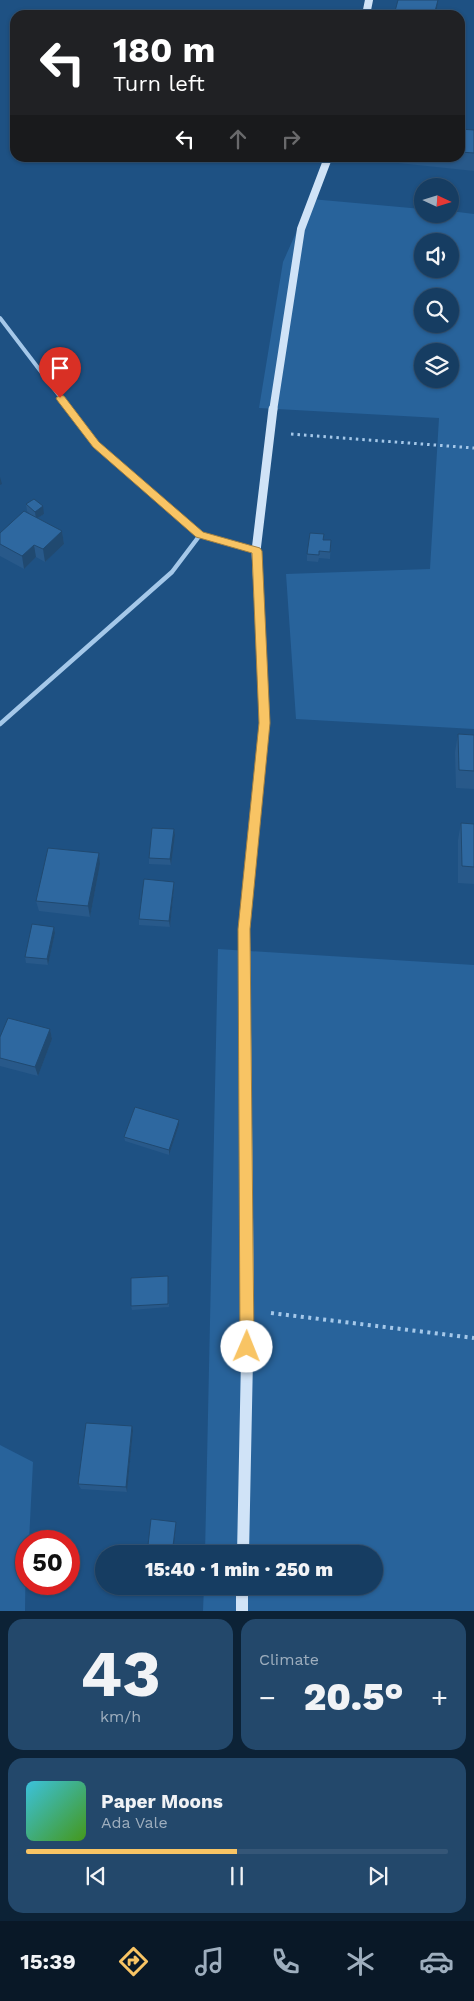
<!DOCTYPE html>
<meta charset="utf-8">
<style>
body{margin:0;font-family:"Work Sans",sans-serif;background:#23486b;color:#f1f3f6;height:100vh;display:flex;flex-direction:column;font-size:19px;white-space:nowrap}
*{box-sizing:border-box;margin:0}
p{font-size:16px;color:#9eaebe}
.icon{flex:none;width:28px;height:28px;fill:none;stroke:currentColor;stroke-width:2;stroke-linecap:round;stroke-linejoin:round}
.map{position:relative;height:1611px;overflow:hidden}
.sheet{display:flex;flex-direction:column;gap:8px;padding:8px;background:#0c2236;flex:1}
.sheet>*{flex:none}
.hud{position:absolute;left:10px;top:10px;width:455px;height:152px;border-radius:15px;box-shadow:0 1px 4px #0004,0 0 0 1px #355677;background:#202124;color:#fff;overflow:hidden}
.needle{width:32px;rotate:94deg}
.controls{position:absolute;left:414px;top:178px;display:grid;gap:10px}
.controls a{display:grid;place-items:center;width:45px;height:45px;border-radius:50%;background:#163d62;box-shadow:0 1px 4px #0004,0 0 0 1px #355677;font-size:25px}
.speed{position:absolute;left:15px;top:1530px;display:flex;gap:10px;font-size:25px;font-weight:700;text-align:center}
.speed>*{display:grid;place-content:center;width:65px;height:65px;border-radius:50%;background:#163d62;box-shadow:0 1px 4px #0004,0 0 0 1px #355677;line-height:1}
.speed .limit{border:8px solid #d22;background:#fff;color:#111}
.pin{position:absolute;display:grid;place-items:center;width:42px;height:42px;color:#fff;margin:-51px -21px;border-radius:50% 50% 50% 0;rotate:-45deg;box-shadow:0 0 5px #0007}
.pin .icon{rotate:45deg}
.me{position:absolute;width:55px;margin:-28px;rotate:1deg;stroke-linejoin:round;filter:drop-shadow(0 0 4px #0008)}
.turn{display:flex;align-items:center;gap:18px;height:105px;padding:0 20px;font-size:22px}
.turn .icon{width:65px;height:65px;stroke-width:2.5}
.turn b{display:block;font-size:35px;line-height:42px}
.lanes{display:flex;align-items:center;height:48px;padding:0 20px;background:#0003;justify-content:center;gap:25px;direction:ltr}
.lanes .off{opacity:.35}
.big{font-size:38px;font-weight:800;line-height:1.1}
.sheet .tile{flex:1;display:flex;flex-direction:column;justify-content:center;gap:8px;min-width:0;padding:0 18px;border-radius:15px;background:#23486b}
.sheet .dial{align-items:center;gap:0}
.dial b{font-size:65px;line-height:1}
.song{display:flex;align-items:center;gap:15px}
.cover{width:60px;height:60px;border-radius:8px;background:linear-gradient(135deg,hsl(190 70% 55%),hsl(100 70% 35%))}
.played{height:5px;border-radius:2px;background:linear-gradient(90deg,#f8c464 50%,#355677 50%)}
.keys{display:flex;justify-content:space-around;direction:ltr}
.heat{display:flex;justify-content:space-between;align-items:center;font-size:28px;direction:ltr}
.sheet .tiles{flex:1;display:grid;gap:8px;grid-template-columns:1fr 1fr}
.tile:last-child{grid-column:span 2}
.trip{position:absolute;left:95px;top:1545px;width:288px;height:50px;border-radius:25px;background:#163d62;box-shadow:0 1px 4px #0004,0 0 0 1px #355677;font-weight:800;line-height:50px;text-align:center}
.tab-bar{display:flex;height:80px;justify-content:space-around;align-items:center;background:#091827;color:#9eaebe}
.tab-bar .icon{width:35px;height:35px}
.tab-bar .on{color:#f8c464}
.tab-bar b{font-size:22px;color:#f1f3f6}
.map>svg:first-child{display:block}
.green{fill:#28639b;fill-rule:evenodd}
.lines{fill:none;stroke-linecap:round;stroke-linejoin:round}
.path-far1{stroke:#a5c8e9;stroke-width:3;stroke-dasharray:2.5 4;stroke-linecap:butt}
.path{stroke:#a5c8e9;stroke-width:4;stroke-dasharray:3 4.5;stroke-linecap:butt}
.minor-far1{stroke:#a5c8e9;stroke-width:4}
.minor{stroke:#a5c8e9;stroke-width:4.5}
.secondary-far2{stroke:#d0e3f7;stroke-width:8}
.secondary-far1{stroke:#d0e3f7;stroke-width:9}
.secondary{stroke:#d0e3f7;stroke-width:12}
.wall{fill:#28598a}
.shaded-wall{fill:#204970}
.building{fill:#2e68a0;stroke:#204970}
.route{fill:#f8c464;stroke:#a17f41}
</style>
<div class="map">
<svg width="474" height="1611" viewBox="0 0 474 1611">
<rect width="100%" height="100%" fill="#1e5183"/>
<path class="green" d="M311,199l111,10v5h28v-3l24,3v515l-178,-10 -10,-145 144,-5 9,-151 -180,-10 24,-146zM422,241h28v28h-28zM422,296h28v28h-28zM422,351h28v28h-28z
M218,949l256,16v646h-271l1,-25h170v-32h-169z
M0,1445l33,17 -4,79h-3l-1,70h-25z"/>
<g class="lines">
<path class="path-far1" d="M291,434l183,14"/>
<path class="path" d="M271,1313l203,25"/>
<path class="minor-far1" d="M0,318l71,93"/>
<path class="minor" d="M70,409l26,35 104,91 56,16
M0,724l172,-152 28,-37"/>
<path class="secondary-far2" d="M366,15l3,-15
M273,411l28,-182 27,-71"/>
<path class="secondary-far1" d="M244,937l21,-214 -9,-172 17,-142"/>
<path class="secondary" d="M243,1554l5,-244 -4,-374
M242,1586v25"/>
</g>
<path class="wall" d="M460,129l14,1v41l-95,-10v-3h81z
M26,504l18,10 -7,4 25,13 2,13 -19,18 -9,-5 -12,12 -24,-13v-23l31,-18 -4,-4z
M324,540h7l-1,19 -11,-1 -1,4 -11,-1v-7z
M458,734l16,1v54l-18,-1 -1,-36z
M461,823l13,1v60l-16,-1v-43z
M174,829l1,6 -4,30 -22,-1v-6z
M99,853l1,11 -10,53 -51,-6 -3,-10z
M174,882v6l-4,39 -31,-2v-6z
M54,927l1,6 -7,32 -22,-2 -1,-6z
M50,1029l2,10 -14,37 -38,-10v-29z
M179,1125l-10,30 -44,-14 -1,-4z
M168,1276l1,31 -37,3 -1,-4z
M133,1431l-6,61 -46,-3 -3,-5z"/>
<path class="shaded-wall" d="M438,0l-2,15h-2z
M0,477l2,7 -2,1z
M43,506l1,8 -8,5 -1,-7z
M62,531l2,13 -19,18 -2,-13z
M34,545l2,12 -12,12 -2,-13z
M174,829l1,6 -4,30 -1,-6z
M99,853l1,11 -10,53 -2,-11z
M174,882v6l-4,39 -1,-6z
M54,927l1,6 -7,32 -1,-6z
M50,1029l2,10 -14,37 -3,-9z
M179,1120v5l-10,30v-5z
M132,1426l1,5 -6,61 -1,-5z
M176,1522v2l-3,30h-1z"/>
<path class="building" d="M398,0h40l-4,15h-40z
M460,129l14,1v23l-14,-1z
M34,499l9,7 -8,6 -9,-8z
M24,511l38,20 -19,18 -9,-4 -12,11 -22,-12v-11z
M310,533l14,1 -1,6h8l-1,12 -11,-1v4l-12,-1z
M458,734l16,1v36l-15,-1z
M461,823l13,1v43l-12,-1z
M152,828l22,1 -4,30 -21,-1z
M48,848l51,5 -11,53 -52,-5z
M144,879l30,3 -5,39 -30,-2z
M32,924l22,3 -7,32 -22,-2z
M8,1018l42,11 -15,38 -35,-9v-21z
M135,1107l44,13 -10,30 -45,-13z
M168,1276v28l-37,2v-28z
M86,1423l46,3 -6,61 -48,-3z
M151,1519l25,3 -4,32h-25z"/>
<path class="route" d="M60,395l4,1 35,46 104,90 57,16 2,3 8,172 -20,206 4,418 -2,5 -5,2 -5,-2 -2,-5 -2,-418 21,-206 -7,-170 -56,-16 -103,-90 -36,-47 -1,-2z"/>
</svg>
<div class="controls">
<a><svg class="needle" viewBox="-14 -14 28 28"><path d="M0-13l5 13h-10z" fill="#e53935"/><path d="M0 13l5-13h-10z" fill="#9eaebe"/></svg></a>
<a><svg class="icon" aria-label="sound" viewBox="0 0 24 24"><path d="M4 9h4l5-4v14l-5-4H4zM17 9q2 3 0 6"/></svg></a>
<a><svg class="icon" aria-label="search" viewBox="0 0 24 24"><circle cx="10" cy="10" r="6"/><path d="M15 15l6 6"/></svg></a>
<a><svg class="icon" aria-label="layers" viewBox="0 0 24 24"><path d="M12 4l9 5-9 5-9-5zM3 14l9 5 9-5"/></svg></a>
</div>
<div class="speed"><div class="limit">50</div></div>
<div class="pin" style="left:60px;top:398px;background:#d93025"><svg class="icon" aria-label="arrive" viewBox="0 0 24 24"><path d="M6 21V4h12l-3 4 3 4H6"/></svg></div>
<svg class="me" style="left:247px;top:1347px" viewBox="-20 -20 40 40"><circle r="19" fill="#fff"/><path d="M0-13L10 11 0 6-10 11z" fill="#f8c464"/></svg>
<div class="trip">15:40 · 1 min · 250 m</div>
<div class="hud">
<div class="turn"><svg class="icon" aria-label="left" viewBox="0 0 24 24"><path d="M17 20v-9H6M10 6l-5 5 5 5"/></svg><div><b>180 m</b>Turn left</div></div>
<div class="lanes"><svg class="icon" aria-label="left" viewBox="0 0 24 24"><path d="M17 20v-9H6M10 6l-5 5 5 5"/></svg><svg class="icon off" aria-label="ahead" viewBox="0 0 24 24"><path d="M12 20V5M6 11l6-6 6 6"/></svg><svg class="icon off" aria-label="right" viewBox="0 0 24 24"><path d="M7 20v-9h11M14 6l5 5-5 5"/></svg></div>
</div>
</div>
<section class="sheet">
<div class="tiles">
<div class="tile dial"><b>43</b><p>km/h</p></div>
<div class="tile"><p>Climate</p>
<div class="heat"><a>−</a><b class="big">20.5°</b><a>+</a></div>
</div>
<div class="tile">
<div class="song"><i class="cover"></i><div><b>Paper Moons</b><p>Ada Vale</p></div></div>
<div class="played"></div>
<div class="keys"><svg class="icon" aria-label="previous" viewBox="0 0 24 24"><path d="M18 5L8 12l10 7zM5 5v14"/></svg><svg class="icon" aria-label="pause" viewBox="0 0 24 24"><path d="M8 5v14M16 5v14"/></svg><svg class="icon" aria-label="next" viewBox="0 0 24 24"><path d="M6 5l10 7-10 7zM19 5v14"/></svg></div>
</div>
</div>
</section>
<nav class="tab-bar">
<b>15:39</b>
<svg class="icon on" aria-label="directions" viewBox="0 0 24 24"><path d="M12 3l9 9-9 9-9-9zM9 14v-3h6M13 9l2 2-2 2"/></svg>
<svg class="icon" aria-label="music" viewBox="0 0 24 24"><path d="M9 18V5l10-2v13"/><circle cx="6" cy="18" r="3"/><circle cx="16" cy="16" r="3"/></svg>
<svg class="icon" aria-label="phone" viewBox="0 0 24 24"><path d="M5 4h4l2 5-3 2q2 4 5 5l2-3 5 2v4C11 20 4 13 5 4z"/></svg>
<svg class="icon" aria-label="climate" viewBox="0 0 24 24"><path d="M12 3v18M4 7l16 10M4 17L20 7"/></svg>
<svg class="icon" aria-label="car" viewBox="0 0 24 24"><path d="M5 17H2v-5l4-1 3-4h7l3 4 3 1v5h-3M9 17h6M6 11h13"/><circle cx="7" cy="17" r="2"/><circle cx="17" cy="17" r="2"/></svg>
</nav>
